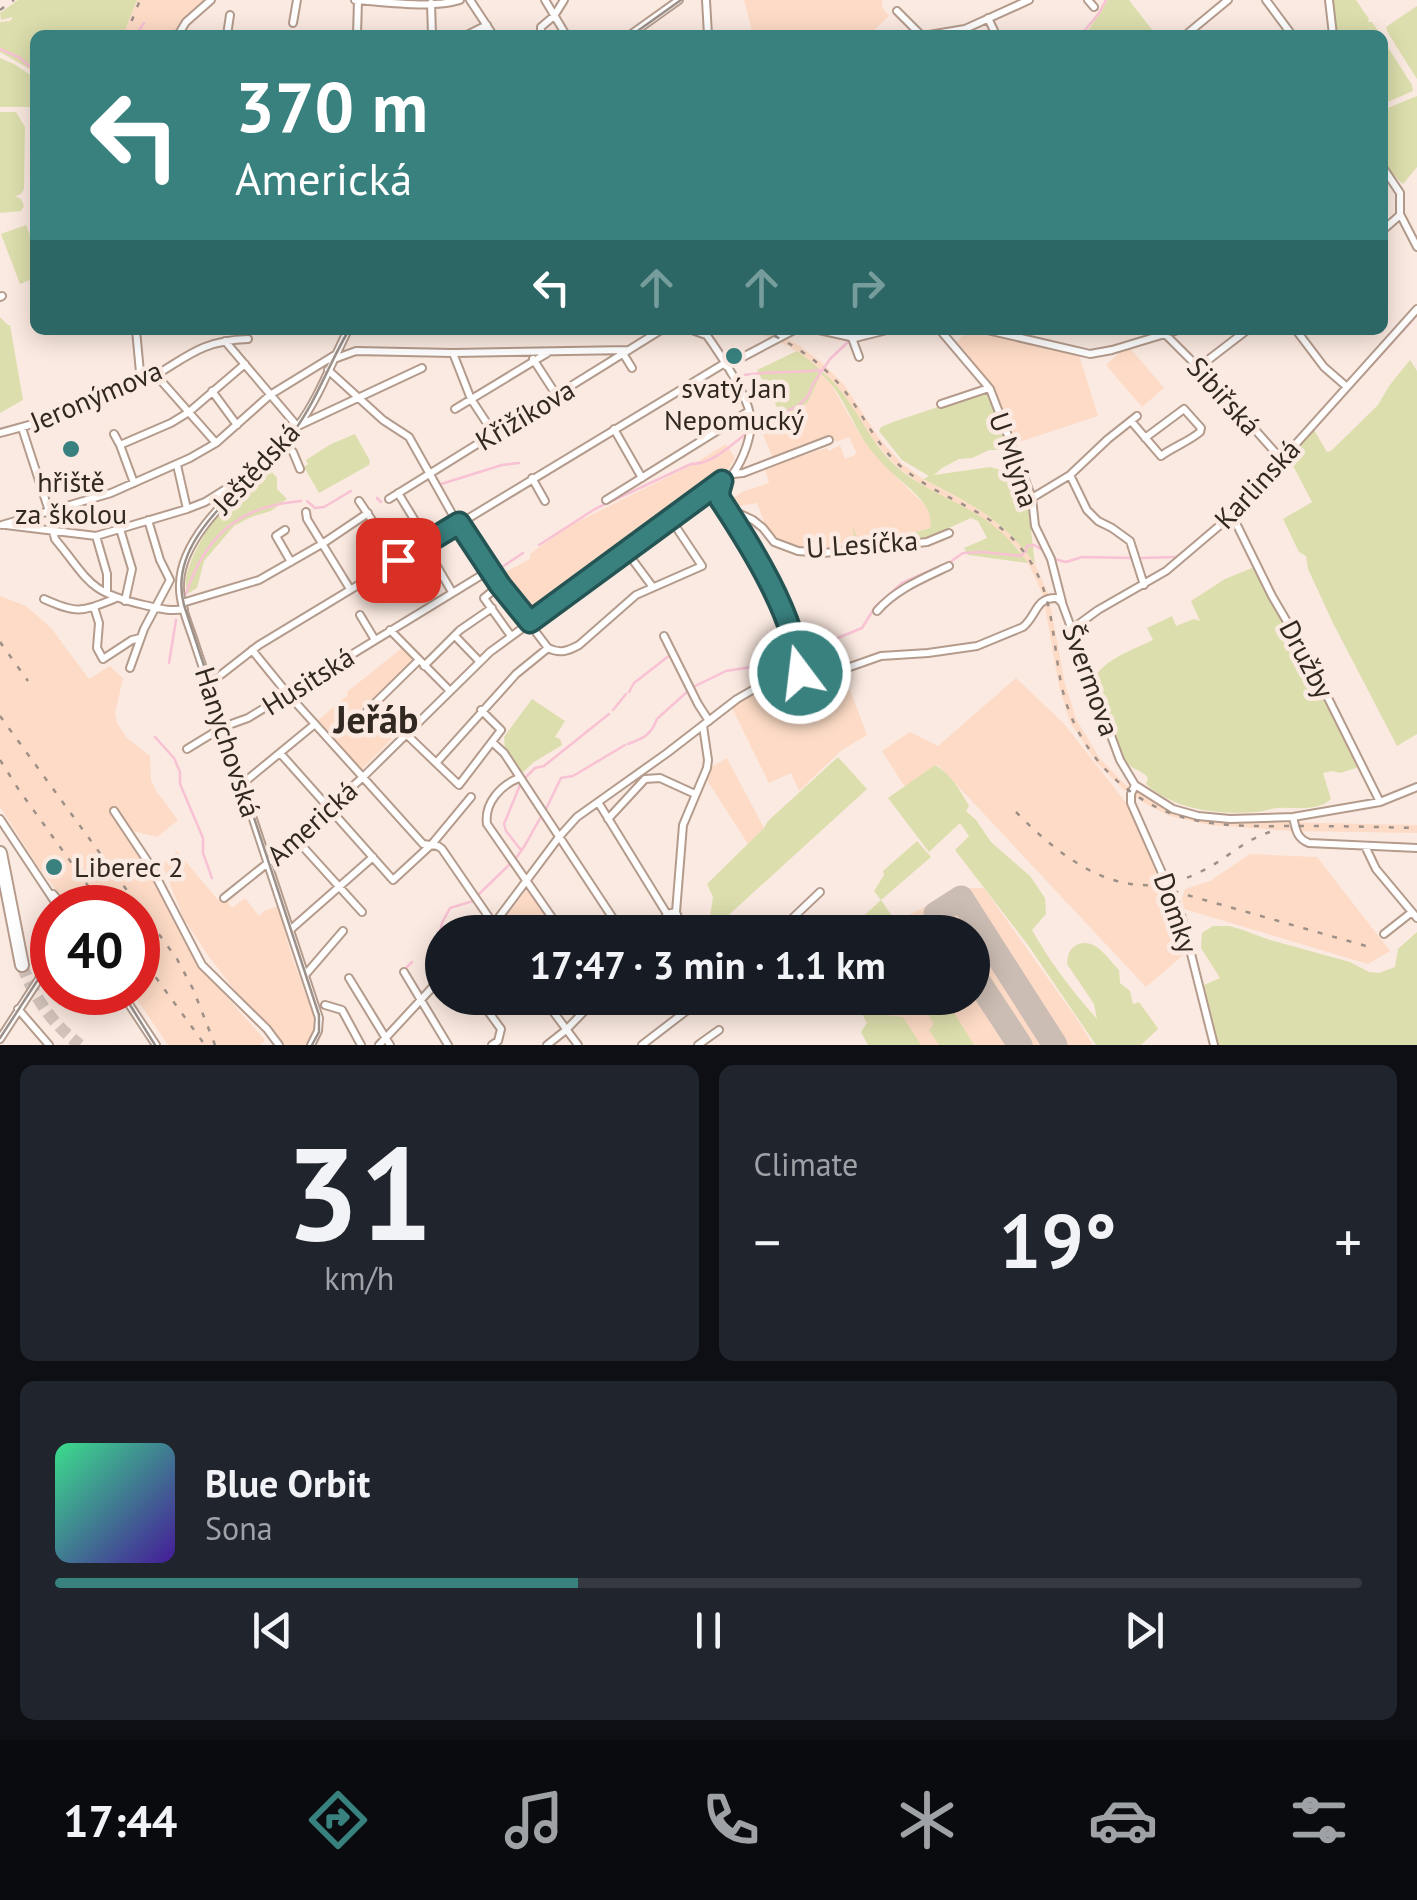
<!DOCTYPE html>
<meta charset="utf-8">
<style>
body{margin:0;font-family:"PT Sans",sans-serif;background:#20242c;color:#f1f3f6;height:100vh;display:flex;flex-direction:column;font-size:38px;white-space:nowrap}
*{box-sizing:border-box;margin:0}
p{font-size:32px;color:#9ea1a6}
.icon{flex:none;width:55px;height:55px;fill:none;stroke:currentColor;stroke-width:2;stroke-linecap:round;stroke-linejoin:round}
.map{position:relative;height:1045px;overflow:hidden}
.drawer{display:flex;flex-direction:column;gap:20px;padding:20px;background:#0d0f14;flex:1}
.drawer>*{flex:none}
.top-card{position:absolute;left:30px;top:30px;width:1358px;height:305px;border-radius:15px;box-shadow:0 5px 25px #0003;background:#38817f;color:#fff;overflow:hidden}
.speed{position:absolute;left:30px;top:885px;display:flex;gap:20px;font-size:50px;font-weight:700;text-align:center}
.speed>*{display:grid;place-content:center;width:130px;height:130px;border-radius:50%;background:#171b24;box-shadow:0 5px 25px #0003;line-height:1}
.speed .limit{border:15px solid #d22;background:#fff;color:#111}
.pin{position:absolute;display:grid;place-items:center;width:85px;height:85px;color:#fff;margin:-42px;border-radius:20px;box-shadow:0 5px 15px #0006}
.me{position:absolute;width:110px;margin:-55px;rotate:345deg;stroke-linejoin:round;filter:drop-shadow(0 0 8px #0008)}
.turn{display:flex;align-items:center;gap:35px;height:210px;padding:0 40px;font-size:45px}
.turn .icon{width:130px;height:130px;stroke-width:2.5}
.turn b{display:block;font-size:70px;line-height:85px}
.lanes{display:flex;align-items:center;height:95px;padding:0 40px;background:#0003;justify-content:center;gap:50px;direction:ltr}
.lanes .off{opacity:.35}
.big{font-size:75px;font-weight:800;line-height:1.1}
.drawer .card{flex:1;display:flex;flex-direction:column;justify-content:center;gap:15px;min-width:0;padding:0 35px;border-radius:15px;background:#20242c}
.drawer .dial{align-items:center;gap:0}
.dial b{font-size:130px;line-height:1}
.song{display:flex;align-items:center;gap:30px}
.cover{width:120px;height:120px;border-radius:15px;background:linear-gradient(135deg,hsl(150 70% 55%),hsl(260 70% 35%))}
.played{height:10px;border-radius:5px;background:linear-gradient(90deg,#38817f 40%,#363941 40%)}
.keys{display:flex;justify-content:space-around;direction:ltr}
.heat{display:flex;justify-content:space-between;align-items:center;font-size:55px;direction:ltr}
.drawer .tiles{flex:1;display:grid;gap:20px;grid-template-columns:1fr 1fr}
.card:last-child{grid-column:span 2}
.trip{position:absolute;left:425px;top:915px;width:565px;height:100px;border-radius:50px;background:#171b24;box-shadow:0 5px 25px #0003;font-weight:800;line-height:100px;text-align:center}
.tab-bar{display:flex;height:160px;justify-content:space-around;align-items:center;background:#090b0e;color:#9ea1a6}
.tab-bar .icon{width:70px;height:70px}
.tab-bar .current{color:#38817f}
.tab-bar b{font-size:45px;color:#f1f3f6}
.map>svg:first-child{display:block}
.built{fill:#fddbc6}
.green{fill:#dddead}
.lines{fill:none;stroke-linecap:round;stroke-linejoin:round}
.stream{stroke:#f8c1d4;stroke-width:2.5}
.runway{stroke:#ccbdb4;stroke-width:25}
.minor-tunnel{stroke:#d3c3bb;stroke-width:6;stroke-dasharray:6 3;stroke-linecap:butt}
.highway-tunnel{stroke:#d3c3bb;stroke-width:12;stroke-dasharray:12 6;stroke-linecap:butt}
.minor-casing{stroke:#b49b8c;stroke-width:10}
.highway-casing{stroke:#b49b8c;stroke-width:16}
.minor{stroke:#fff;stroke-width:6}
.highway{stroke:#fff;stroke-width:12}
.tram{stroke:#9d9088;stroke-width:2.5}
.rail{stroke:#9d9088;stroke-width:2.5;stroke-dasharray:5 10;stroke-linecap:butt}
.route-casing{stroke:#245453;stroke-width:25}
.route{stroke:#38817f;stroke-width:18}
.poi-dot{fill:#38817f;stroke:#fbeae1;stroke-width:4}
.labels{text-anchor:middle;stroke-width:9;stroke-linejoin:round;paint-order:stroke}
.poi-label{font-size:28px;fill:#322822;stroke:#fbeae1}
.street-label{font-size:28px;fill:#322822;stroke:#fbeae1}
.district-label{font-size:38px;font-weight:bold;fill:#322822;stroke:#fbeae1}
</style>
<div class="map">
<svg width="1417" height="1045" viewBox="0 0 1417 1045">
<rect width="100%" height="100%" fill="#fbeae1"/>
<path class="built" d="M137,0h68l-22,21 -8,14h-52z
M744,0h138v7l7,9 -20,19h-116z
M752,330h17l7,3 24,13 21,16 24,24 34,52 23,26 21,15 61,33 36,31 15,21 13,29 17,91 11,35 24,40 26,26 35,21 22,8 43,7 191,4v8l-125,-2 -83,-6 -39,-9 -22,-11 -25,-16 -27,-27 -26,-40 -11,-36 -16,-91 -13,-28 -14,-21 -35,-29 -61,-33 -22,-16 -24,-27 -34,-51 -18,-20 -34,-24z
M967,330l112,25 19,61 -85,28 -24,-63 -32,-39z
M1130,348l34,40 -22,19 -36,-42 15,-14z
M820,374l9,7 30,52 24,31 45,44 4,12 -2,8 -21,6 -51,6 -4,-8 2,14 -49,3 -16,-4 -13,-6 -13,-15 -8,-21 -23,4 -5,-6 13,-9 27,-9 -4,-14 11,-5 51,-16 2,3 11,-6 5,14 12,-5 -8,-17 -13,5 -2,-4h-5l-24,9 -2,-3 -30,14 -12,-28 47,-28z
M726,444l9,14 -6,10 -199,151 -32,-43 32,-17v-5l37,-27 125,-62z
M0,596l26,10 25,22 38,51 21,-13 13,12 -8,35 2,10 10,15 23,18 1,24 6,12 21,28 -21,17 -28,-7 72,138 64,72 -5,5h-92l-32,-47 -9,-5 11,-1v-84l-69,-1 -32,-42 -37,-58z
M402,648l13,13 -54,48 31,30 -31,31 -44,-49 31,-26 -1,-3z
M833,673l8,19 9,-2 17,45 -25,15 -43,41 -8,-18 -22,10 -37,-75 19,-15 14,-7 36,-10z
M1016,678l49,47 69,88 45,107 9,31 -42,36 -207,-221 -4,-1 -30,22 -23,-36 28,-19 28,14z
M727,758l37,70 -16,16 -41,-64 3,-12z
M177,851l41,49 9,1 5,7 13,-10 14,18 5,-5 14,-5 12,45 24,67 -2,18 -7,9h-27l-69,-88 -25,-38 -22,-55z
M1250,854l67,3 73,94 -22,13 -184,-55 -2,-11 3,-9 25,-8z
M528,888l31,44h-57l-4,-6z
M964,888h20l95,134 14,23h-197l-24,-47h100v-66h-98z"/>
<path class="green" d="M18,0h119l-14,35h-88v37l-35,-20v-30l10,-1 3,-4 -12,3 -1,-7z
M1108,0h21l27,35h-71z
M1331,0h25l13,19 -1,3h4l9,13h-47z
M1417,6v73l-29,-46 -2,-6z
M1382,38l30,47 1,6 -30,13z
M0,58l14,6 21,14v29h-35z
M1417,96v71l-14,17c-26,-23 -21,-42 -20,-74z
M0,112h16l9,15 -1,62 -3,5 -6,2 6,3 3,7 -3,5 -21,2z
M26,225l9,23v30l-15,6 -19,-50z
M0,317l8,8h2l13,75 -23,13z
M797,351c19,14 37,29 50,48 16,23 29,50 51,69 23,20 53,30 80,47 20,12 36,28 50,48l-60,-8 -4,-7 23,-10 -9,-17 -7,-3 -47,21 -68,7 -4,-21 6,15 51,-6 21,-6c6,-26 -30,-45 -45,-62 -9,-9 -19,-21 -25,-32 -11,-20 -21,-45 -39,-60l-13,28 -25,16 -26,-48z
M1410,360l7,11v363l-20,12 -64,-123 -25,-54 -2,-13 -7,-4 -16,-33 29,-17 -23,-44 25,-28 13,22 4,-1 47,-46 11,-19z
M977,394l14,2 17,46 -4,8h-15l-17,8 -13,1 -17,9 -8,7 56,-8 22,6 15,22 8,69c-33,-46 -64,-60 -112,-85l6,-3 -27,-16 -23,-29 2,-4 12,-5z
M355,434l15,27 -1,4 -50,28 -15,-26 4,-3 -2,-4 25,-16z
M269,469l8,9v11l10,10 -16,12 -20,6 -17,9 -30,35 -7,27 -10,6c0,-4 -2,-12 -1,-16 4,-22 28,-66 47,-75l-1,-2z
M1252,568l5,2v4l5,4 4,15 45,79 48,95 -19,6 -8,-2 -9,2 8,26c-14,13 -34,8 -52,9 -8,0 -15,4 -23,4 -37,3 -82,-2 -110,-28l2,-6c-7,-9 -13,-7 -20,-14 -11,-12 -15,-34 -21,-48l1,-8 -5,-6 -9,-23c10,-20 39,-29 59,-39l-6,-12 25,-12 4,10 18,-7 6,2 -9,-20 34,-22z
M532,699l33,22 -10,16 5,2 2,6 -28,17 -13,12 -16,-25 -1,-12z
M838,757l29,32 -157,143 -2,-2 5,-33 -6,-13 57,-56 4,-7z
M935,765c15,8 25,25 34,41l-3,5 10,9 15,22 39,34 15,22 1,16 -14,16c18,32 40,61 65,89l-3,-15 -27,-40c1,-10 2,-16 12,-20 17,-6 29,15 40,26l1,13 10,8 3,13 6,-2 18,25 1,2 -17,16h-45l-68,-100 -73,-95 14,-14 -9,-13 -31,29 -41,-54z
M917,841l14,16 -50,43 22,32h-47l2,-11 23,-21 -7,-9 10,-16 -1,-4z
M1213,926h16l11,3 30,11 80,22 19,10 10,1 16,-6 3,-18 19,-17v113h-199l-14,-60 16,-7 -19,-30 1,-15z
M909,998h36l29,47h-35l-10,-15 5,-6 -6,-10 -8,1z
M861,1012l42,5 18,28h-53l-7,-13 6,-9z"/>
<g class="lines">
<path class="stream" d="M136,35l8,-12
M1081,35l18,-22 7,-13
M0,49l20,9 15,13
M853,334l11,-4
M744,375c25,-4 50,-2 76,-5
M1361,377l56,-62
M753,428l46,-23 9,-9 5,-12 17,-25 19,-18
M438,485l64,-20 17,-2
M377,498l4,4
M307,501l8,7 9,-1 27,-16
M539,545l56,-36 96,-45c22,0 38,-18 55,-30
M1025,552l2,-6 7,-1 10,6
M1140,558l36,-1 10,-7
M1054,559l12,3 16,-5 53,1
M490,566l9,3 24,-16
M186,594c19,-59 54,-88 115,-93
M802,656l21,-12 39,-16 13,-21 27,-24 48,-21 13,-9 20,-1 37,4 3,-2
M169,663l7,-43
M774,663l21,-5
M693,687l33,-16 44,-7
M629,692l5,-9 36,-28
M613,710l13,-16
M658,718l30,-27
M155,737l19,21 6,14v12l23,54v15l9,25
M628,744c16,-6 23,-9 29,-25
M524,779l11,-11 9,-2 65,-52
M520,785l-16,39 2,7 15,19
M546,809l15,-31 12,-2 52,-31
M514,860c13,-13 17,-29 28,-44
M477,896l33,-32
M439,936l3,-13 8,-15 23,-7
M406,968l6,-6"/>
<path class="runway" d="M947,932l-11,-18 25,-16 94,147
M972,972l48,73"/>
<path class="minor-tunnel" d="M398,724l4,5"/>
<path class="highway-tunnel" d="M22,965c12,32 30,59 58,80"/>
<g class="minor-casing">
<path id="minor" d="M355,0c30,2 77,9 105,0
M470,0l23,35
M545,0l21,35
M706,0l2,35
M1088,0l6,7
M1266,0l26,35
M1329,0l4,35
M431,3l1,32
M897,11l24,24
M988,18l8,17
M293,23l4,-23
M1188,33l40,-33
M178,35l8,-13 25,-22
M227,35l3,-20
M357,35l1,-35
M467,35l20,-10
M541,35v-8l13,-11 10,-16
M630,35l49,-35
M929,35l36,-6 64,-29
M1382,166l18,27v21l17,33
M1382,231l18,-16
M0,297l2,-1
M136,330l5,53
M692,330l14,5
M819,330l36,8 32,-8
M940,330l50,59 42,109 3,28 16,33 11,43
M987,330l103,24 22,-4 66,-20
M1296,330l28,37 23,20
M1164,333l46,46 72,81
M852,338l7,19
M225,341l72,85
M453,353l18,46 23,35
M624,355l8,13
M334,359l22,-8 97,2 176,-3
M533,359l24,37
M726,366l68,-36
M1199,367l48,-37
M328,370l55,50 26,17 46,82 8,7 37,59 48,63c12,6 20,3 31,-3l57,-50 66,-29 -32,-48
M156,375l60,68
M212,391l25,34
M941,404l48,-16
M455,409l94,-57
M1131,421l30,35c12,-9 27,-14 39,-24l1,-4 -17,-19 -39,29
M298,426l124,-58
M22,428l27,83
M614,429l28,49
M0,433c48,-12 96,-29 141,-50 43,-21 53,-42 107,-44
M114,434l6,11
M283,442l10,10 7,17
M177,465l10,44
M733,474l10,-1 86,-33
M1070,475l17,35 11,11 14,7 18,13 14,44
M532,478l13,23
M134,483l-14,-38 51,-22 18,-11 56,-48
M721,484l-1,15 39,62 24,54 14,39 3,19
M398,493l30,49
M1032,498l38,-23 38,-36 29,-23
M389,499l272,-169
M606,500l143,-89
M359,501l40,59
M727,508l26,12 10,8 11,14 24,9 25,2 31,-3 73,-8 22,-9
M306,512l1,7 43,70
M1232,515l40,81 34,58 74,148
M2,525l109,-32 79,-35 26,-15 54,-48 65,-40
M6,525l90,11 91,-27 18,-7 24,-15 9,-1
M120,529l12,40 -7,32
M285,530l-9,6 15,26
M53,531l2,8c35,42 32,53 89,66 14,3 26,7 40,4
M96,536l11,38v19
M424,544l28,48
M626,551l26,35
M500,585l-16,13 27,38
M44,599c33,15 37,13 70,0
M182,603l77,-23 63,-36 46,-31
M94,607l5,16 -2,25 6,11 29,-19 8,-2
M877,611c19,-22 47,-33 72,-45
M360,615l15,25
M1072,629l26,-19 68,-39 66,-56 185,-206
M390,630l60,61
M455,636l25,26
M664,636l34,68 11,17
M252,650l35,43 136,151 15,2 4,3 57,83
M424,666l36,-36 32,-22
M130,668l14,-39 26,-49 -10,-20 -12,-40
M209,684l50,-39 466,-282
M367,711l52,-51
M406,734l53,51 42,-55 -20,-20
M492,742l12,11 118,179
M187,749l36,-22 25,-9 242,-148
M280,753l113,127 39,-36 39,-47
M436,763l80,-89 32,-26
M519,778c-18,7 -35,25 -32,46l75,108
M242,784l73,-60
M1135,785l-4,9v9l51,115 32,127
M598,802l69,112 9,-2 3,8 11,12
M114,811l36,54 52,100 65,64 12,16
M1293,817l87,-15 37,-15
M0,819l59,89
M608,819l37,-40 15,-1 35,16
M295,838l67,74
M1365,846l11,23 41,49
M53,894l12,14
M224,898l45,-36 94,-85 127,-125 242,-177c11,-15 22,-42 18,-61 -5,-24 -32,-63 -47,-84
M676,912l7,-87 24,-57 1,-8 -5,-34
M290,930l83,-73
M488,932l71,-95 18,-20 90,-64 70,-54 19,-11 35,-13 53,-6 37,-13 47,-3 49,-7 46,-19c14,-11 12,-30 34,-29l5,5 58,157 15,25 38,24 25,7 32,3 63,-2c3,12 3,21 16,26l108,5
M656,932l11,-18
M778,932l42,-40
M1384,934l28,-22
M404,972l44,73
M306,974l37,-43
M349,978l41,67
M121,992l35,53
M481,998l1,5 19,26 -3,12 -6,4
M543,998l35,47
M325,1005l17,5 19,35
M516,1006l14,-8
M18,1009l31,36
M0,1039l52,-80
M311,1045l7,-14 1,-13 -124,-374c-6,-19 -16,-40 -15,-60 1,-59 85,-114 118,-158 21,-28 34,-65 50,-96
M379,1045l63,-68
M547,1045l19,-15 31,-32
M642,1045l61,-47
M698,1045l21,-15"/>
</g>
<g class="highway-casing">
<path id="highway" d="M0,853l22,112"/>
</g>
<use href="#minor" class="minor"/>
<use href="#highway" class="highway"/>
<path class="tram" d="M632,35l49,-35
M122,992l33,53
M0,1038l52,-80
M312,1045l7,-13v-17l-135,-410c-20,-72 75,-125 110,-174 23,-31 35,-68 55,-101"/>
<path class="rail" d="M0,10l14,-10
M126,35l14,-35
M35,183v18
M151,330l29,2 62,-2
M761,330c35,14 67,37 89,68 15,21 26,44 44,62 44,44 102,44 138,104 27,45 19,100 37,147 19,50 61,91 113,106 37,11 82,9 121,9 38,0 76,1 114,2
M0,642l28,39
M0,716l177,243 16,30 22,56
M0,760l19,30 85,118
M1016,812c51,52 112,97 186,59 28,-14 43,-33 75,-41
M1159,887l207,59
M138,953l67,92"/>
</g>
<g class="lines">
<g class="route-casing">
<path id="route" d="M398,560l61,-37 41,62 30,37 192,-141 -3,11 1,7c31,47 75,117 80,174"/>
</g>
<use href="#route" class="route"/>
</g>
<g class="poi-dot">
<circle cx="734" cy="356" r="10"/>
<circle cx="71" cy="449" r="10"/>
<circle cx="54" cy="867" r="10"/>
</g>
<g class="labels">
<g class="poi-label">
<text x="734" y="398">svatý Jan<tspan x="734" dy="32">Nepomucký</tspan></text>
<text x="71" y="492">hřiště<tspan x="71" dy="32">za školou</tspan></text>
<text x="74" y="877" text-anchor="start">Liberec 2</text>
</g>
<g class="street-label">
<text transform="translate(96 396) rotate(-23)" y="10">Jeronýmova</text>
<text transform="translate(1224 396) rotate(48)" y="10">Sibiřská</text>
<text transform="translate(525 415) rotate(-31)" y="10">Křižíkova</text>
<text transform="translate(1014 460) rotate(71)" y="10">U Mlýna</text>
<text transform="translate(256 468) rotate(-47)" y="10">Ještědská</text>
<text transform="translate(1257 484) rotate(-47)" y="10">Karlinská</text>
<text transform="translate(862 544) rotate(-4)" y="10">U Lesíčka</text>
<text transform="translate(1307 659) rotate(62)" y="10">Družby</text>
<text transform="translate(1091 680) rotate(70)" y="10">Švermova</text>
<text transform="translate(308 681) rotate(-32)" y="10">Husitská</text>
<text transform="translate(228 742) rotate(72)" y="10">Hanychovská</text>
<text transform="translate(312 823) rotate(-42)" y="10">Americká</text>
<text transform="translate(1176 913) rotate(71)" y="10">Domky</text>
</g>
<g class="district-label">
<text x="376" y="733">Jeřáb</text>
</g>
</g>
</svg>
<div class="speed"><div class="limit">40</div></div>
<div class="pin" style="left:398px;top:560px;background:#d93025"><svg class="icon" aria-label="arrive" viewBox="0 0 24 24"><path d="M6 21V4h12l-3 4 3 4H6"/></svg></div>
<svg class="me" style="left:800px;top:673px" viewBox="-20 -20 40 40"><circle r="17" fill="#38817f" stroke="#fff" stroke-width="3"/><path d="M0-11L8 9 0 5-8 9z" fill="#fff"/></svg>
<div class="trip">17:47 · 3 min · 1.1 km</div>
<div class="top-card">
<div class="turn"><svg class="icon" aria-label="left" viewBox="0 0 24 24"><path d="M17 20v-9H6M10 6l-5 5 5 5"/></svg><div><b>370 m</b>Americká</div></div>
<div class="lanes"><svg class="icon" aria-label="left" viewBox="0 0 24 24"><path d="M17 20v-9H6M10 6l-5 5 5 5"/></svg><svg class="icon off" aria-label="ahead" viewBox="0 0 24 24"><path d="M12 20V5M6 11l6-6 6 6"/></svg><svg class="icon off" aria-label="ahead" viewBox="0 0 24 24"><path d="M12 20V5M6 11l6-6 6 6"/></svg><svg class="icon off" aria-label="right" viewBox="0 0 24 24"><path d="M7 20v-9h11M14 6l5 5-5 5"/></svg></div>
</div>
</div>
<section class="drawer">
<div class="tiles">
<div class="card dial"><b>31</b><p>km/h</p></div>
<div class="card"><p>Climate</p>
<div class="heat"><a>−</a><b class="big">19°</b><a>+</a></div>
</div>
<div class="card">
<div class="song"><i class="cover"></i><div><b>Blue Orbit</b><p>Sona</p></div></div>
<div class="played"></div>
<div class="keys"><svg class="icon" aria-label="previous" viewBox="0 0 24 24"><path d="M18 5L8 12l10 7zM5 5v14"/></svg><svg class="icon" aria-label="pause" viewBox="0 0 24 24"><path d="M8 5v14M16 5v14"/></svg><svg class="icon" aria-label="next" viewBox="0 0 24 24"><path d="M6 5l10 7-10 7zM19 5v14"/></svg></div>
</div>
</div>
</section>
<nav class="tab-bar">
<b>17:44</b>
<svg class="icon current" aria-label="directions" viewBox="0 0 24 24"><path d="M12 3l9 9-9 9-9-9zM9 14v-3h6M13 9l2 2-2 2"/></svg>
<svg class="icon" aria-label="music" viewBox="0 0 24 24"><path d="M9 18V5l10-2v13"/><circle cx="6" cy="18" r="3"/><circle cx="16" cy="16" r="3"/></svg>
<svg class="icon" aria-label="phone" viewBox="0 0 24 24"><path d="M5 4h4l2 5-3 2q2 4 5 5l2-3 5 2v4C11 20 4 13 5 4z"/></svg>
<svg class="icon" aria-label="climate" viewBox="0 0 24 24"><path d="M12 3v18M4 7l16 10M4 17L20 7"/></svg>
<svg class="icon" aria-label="car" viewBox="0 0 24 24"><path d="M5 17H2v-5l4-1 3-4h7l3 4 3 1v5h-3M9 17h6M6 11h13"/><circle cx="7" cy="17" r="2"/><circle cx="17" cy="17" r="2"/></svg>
<svg class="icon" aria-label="filters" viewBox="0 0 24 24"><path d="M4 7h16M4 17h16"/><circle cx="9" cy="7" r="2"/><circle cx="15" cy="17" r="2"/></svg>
</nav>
